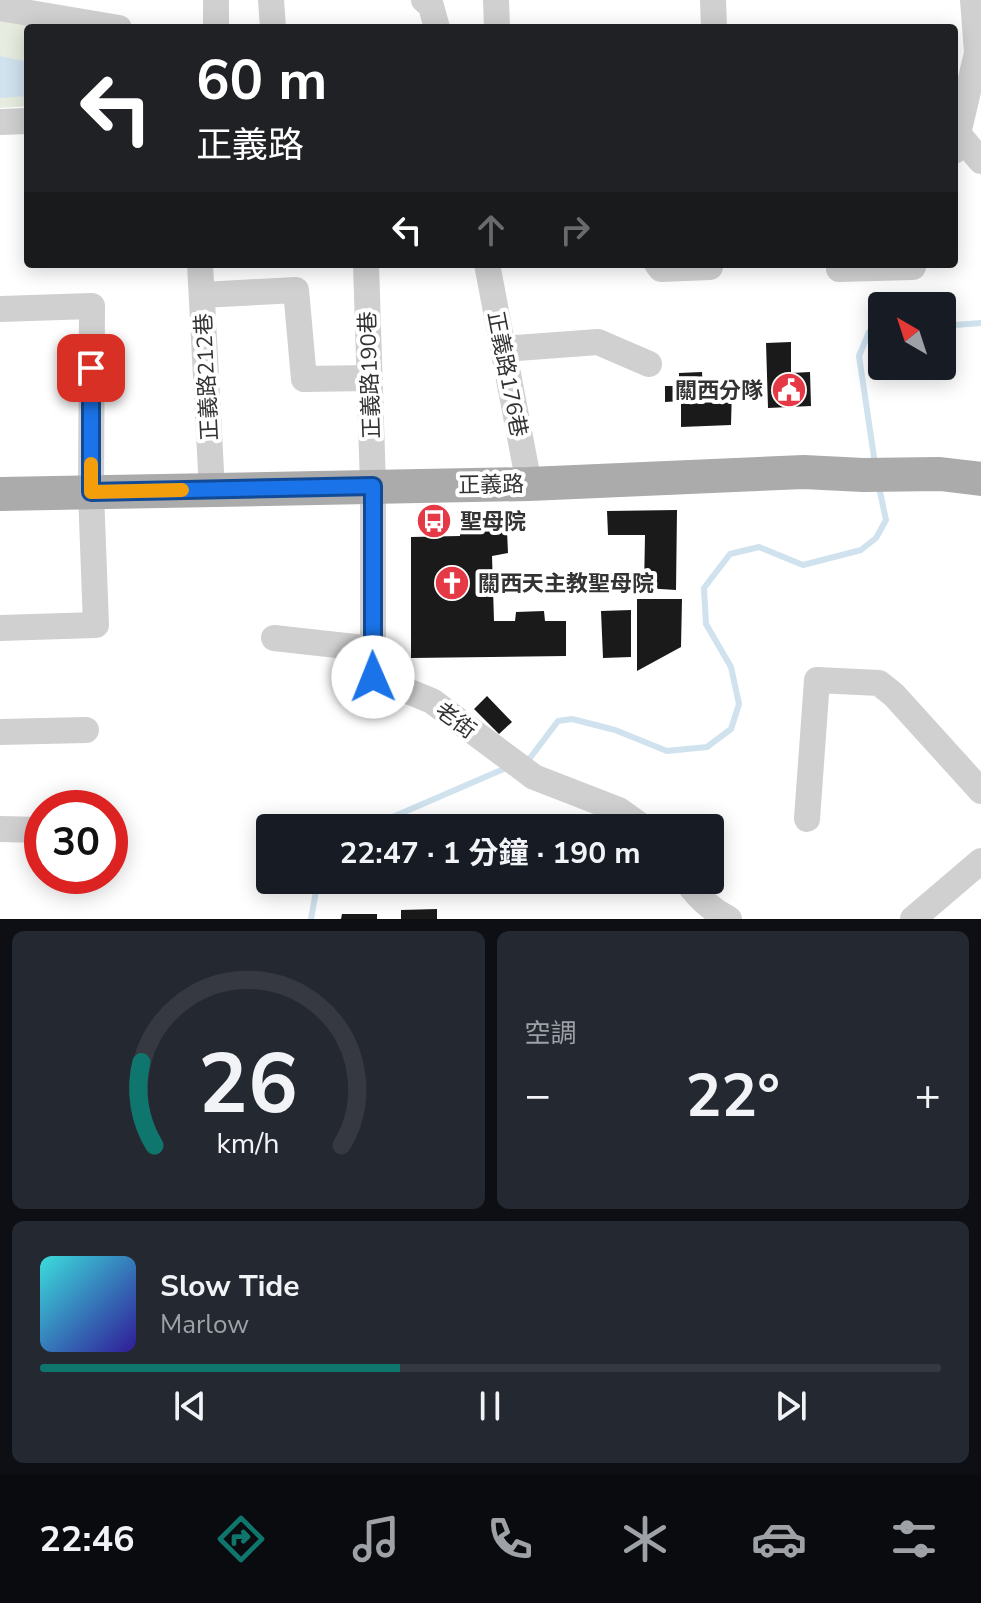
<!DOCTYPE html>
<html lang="zh-TW">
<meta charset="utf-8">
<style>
body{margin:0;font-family:"Nunito Sans","Noto Sans TC",sans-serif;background:#242831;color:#f1f3f6;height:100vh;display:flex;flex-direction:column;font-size:30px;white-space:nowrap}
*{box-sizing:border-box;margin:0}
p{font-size:26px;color:#9ea1a6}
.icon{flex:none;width:44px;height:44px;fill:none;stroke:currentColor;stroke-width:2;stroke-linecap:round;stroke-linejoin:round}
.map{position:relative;height:919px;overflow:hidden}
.panel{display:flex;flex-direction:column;gap:12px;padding:12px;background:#0d0f14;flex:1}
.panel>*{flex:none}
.hud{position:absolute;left:24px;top:24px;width:934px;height:244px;border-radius:8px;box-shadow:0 4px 20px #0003;background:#202124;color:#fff;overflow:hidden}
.needle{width:52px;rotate:321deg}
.buttons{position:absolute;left:868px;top:292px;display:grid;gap:16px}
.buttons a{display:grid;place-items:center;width:88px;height:88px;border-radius:8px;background:#171b24;box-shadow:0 4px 20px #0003;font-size:40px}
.speed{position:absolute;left:24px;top:790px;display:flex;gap:16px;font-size:40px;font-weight:700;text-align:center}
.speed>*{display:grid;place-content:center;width:104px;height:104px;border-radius:50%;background:#171b24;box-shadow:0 4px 20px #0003;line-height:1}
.speed .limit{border:12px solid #d22;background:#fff;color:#111}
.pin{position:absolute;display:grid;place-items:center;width:68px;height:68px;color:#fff;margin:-34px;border-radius:16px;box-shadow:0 4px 12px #0006}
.me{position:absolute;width:88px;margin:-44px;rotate:359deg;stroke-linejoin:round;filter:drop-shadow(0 0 6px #0008)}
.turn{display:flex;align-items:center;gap:28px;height:168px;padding:0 40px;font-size:36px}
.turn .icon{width:104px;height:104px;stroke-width:2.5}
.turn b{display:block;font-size:56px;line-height:68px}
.lanes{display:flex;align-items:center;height:76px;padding:0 40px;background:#0003;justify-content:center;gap:40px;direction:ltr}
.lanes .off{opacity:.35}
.big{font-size:60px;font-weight:700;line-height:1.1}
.panel .tile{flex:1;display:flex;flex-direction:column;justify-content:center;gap:12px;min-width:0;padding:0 28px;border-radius:12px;background:#242831}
.panel .dial{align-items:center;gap:0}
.dial svg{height:208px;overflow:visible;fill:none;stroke:#363941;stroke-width:7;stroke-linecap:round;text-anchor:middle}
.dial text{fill:#f1f3f6;stroke:none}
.song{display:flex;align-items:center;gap:24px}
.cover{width:96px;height:96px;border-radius:12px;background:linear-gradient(135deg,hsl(180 70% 55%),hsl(250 70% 35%))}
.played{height:8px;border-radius:4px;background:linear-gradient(90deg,#0f766e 40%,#363941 40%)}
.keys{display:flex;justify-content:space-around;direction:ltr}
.heat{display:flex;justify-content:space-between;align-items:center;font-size:44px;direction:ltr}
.panel .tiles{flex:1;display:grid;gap:12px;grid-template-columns:1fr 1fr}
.tile:last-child{grid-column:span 2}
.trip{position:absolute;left:256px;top:814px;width:468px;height:80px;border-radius:8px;background:#171b24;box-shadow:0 4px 20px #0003;font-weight:700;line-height:80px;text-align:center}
.tabs{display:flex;height:128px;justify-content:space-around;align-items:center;background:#090b0e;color:#9ea1a6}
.tabs .icon{width:56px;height:56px}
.tabs .current{color:#0f766e}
.tabs b{font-size:36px;color:#f1f3f6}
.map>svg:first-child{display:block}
.green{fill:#e6ecdf}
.water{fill:#cfe2ee}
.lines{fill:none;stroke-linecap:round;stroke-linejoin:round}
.stream{stroke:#cfe2ee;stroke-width:6}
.building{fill:#1a1a1a}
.minor{stroke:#d0d0d0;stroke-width:26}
.major{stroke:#ababab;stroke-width:34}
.route-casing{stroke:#114b97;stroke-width:20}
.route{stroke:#1a73e8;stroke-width:14}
.slow{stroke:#f59e0b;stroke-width:14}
.labels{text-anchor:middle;stroke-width:8;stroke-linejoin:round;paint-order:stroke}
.street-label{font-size:22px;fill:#333;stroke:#fff}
.poi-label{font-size:22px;font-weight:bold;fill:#333;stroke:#fff;text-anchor:start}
</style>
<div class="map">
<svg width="981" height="919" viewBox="0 0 981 919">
<rect width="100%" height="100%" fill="#fff"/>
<path class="green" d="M0,19l68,9h-40v78l-28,2z"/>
<path class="water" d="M0,56l28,6v34l-28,2z"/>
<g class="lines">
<path class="stream" d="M942,326l39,-3
M875,464l-16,-108 10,-24 13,-1
M524,760l6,-2 28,-37 14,-2 43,11 52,21 40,-4 24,-18 8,-25 -8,-37 -25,-43 -2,-36 26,-34 29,-7 44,18 58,-15 15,-12 10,-18 -7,-33
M367,828l139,-60
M311,919l7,-39"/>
</g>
<path class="building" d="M791,342v31l19,-1 1,34 -43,2 -2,-65z
M702,372l1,17 29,-2 -1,38 -50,2v-26l-16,1v-16h14v-13z
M677,510l-1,80 -32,-2 1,-53h-37l-1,-24z
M487,528l5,5 15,-2 1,22 -16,3 2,65h21l1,-9 28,-1 1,10h21v35l-155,2v-121l49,-1 1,-7z
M637,599h45l-1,48 -44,24z
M631,610v47l-28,1 -2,-47z
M487,696l25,26 -13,12 -25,-25z
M437,909v10h-36v-9z
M342,914h35v5h-36z"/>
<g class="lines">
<path class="minor" d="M271,0l2,28
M424,0l7,6 6,22
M496,0l1,28
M713,0l1,28
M0,8l119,20
M216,28v-28
M0,122l28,-1
M954,129l27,32
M954,151l23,-98 -4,-53
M200,264l12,226
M366,264l7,222v191l59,24 102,76 85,33 25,18
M487,264l42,220
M657,264l4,5 49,-2
M839,269l74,-2 1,-3
M202,295l94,-5 8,89 66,-1
M0,309l92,-3 -1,186 5,133 -96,3
M503,349l95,-7 51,22
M274,638l99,11
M0,732l86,-2
M807,819l10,-139 62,3 15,12 87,96
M0,829l42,1
M686,880c11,17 26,30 43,39
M913,919l68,-58"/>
<path class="major" d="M0,494l529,-10 275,-12 59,3 77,-1 41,5"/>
</g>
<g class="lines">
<g class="route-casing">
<path id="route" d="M91,368v124l282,-6v191"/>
</g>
<use href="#route" class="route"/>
<path class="slow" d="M91,464v28l91,-2"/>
</g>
<defs>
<g id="civic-disc" transform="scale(1.8)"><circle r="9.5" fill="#e63946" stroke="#fff"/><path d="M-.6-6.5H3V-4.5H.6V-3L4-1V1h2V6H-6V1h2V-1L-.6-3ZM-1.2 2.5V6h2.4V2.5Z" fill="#fff"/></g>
<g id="bus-disc" transform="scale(1.8)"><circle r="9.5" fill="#e63946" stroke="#fff"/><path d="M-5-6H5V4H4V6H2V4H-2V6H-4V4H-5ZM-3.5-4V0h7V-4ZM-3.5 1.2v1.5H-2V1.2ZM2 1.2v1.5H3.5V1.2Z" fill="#fff"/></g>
<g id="church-disc" transform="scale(1.8)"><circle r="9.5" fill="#e63946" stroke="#fff"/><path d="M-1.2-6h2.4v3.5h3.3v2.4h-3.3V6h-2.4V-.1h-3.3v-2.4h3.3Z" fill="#fff"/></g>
</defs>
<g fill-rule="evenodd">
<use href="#civic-disc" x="789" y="390"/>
<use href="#bus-disc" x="434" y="521"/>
<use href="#church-disc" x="452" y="583"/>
</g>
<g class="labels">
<g class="street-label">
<text transform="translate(508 374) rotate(79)" y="8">正義路176巷</text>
<text transform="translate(369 375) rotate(-92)" y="8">正義路190巷</text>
<text transform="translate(206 377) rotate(-93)" y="8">正義路212巷</text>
<text transform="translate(491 484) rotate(-1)" y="8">正義路</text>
<text transform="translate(456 720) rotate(36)" y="8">老街</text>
</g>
<g class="poi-label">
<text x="763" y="398" text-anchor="end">關西分隊</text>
<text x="460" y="529">聖母院</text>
<text x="478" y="591">關西天主教聖母院</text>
</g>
</g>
</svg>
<div class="buttons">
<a><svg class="needle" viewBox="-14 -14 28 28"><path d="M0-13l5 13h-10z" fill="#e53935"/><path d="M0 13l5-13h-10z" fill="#9ea1a6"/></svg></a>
</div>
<div class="speed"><div class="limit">30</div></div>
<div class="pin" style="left:91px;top:368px;background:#d93025"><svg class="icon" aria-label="arrive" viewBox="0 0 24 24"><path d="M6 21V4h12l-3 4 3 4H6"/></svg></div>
<svg class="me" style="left:373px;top:677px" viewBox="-20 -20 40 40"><circle r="19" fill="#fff"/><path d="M0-13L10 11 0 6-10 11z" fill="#1a73e8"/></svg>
<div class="trip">22:47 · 1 分鐘 · 190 m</div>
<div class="hud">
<div class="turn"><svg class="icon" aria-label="left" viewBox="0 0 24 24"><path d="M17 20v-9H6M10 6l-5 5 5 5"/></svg><div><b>60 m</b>正義路</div></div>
<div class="lanes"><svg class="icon" aria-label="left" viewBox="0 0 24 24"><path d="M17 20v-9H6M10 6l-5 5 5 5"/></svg><svg class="icon off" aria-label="ahead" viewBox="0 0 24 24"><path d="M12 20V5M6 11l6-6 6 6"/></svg><svg class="icon off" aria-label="right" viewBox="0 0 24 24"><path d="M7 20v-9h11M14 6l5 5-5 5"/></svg></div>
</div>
</div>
<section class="panel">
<div class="tiles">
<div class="tile dial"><svg viewBox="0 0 100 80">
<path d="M14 69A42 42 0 1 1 86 69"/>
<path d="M14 69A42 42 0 0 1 9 37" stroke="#0f766e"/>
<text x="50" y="56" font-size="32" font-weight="700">26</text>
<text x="50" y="72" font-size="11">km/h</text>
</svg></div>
<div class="tile"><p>空調</p>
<div class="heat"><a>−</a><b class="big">22°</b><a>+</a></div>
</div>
<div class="tile">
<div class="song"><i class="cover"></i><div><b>Slow Tide</b><p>Marlow</p></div></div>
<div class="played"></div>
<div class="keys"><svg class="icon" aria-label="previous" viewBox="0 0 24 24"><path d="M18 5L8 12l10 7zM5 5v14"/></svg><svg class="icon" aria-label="pause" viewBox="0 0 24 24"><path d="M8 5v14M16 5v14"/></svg><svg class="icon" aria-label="next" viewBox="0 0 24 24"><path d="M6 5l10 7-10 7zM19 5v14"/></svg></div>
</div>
</div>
</section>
<nav class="tabs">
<b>22:46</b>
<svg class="icon current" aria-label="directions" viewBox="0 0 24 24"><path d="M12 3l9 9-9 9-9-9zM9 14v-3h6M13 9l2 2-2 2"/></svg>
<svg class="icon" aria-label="music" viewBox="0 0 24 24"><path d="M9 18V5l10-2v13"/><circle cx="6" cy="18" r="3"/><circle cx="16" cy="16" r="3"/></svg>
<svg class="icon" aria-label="phone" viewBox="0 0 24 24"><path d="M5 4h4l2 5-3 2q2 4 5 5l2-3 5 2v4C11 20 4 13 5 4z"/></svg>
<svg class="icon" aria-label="climate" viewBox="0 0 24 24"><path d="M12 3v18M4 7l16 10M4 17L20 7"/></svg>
<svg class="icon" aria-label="car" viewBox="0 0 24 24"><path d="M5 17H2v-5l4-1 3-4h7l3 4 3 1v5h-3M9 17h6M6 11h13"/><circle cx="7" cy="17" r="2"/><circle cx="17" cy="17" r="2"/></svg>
<svg class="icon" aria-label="filters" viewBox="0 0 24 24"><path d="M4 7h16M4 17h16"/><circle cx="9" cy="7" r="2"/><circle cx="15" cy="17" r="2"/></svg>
</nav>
